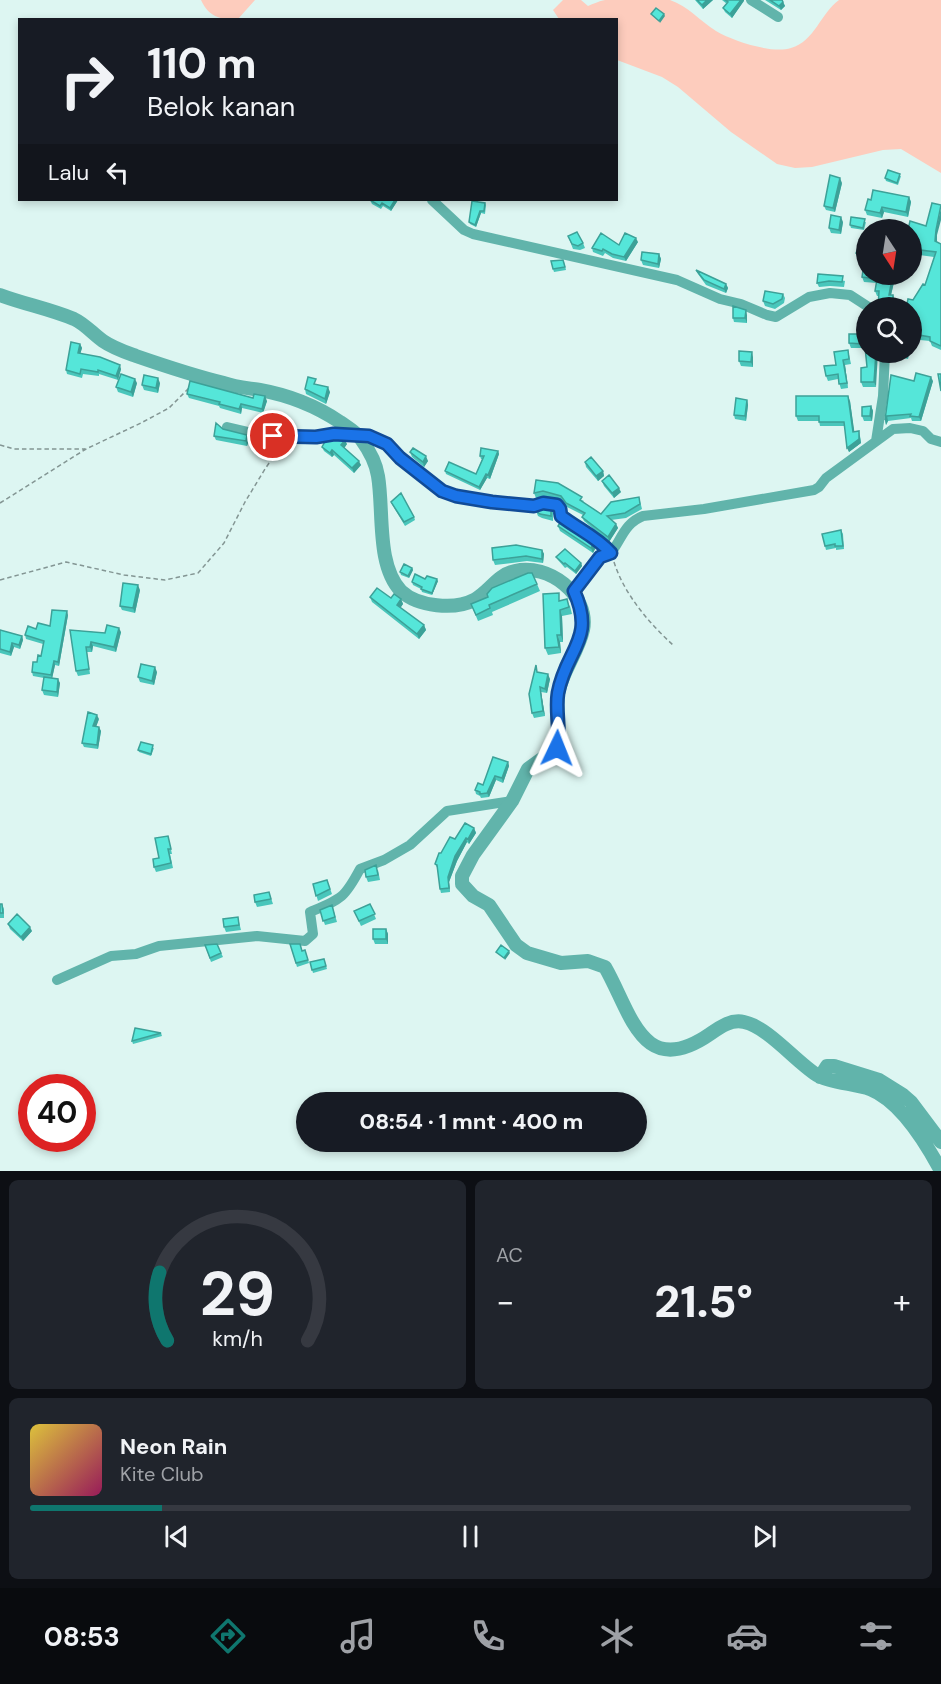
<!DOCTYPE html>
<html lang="id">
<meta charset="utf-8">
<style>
body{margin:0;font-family:"DM Sans",sans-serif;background:#20242c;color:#f1f3f6;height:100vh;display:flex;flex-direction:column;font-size:22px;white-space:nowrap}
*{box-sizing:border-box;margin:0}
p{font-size:20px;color:#9ea1a6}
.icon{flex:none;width:33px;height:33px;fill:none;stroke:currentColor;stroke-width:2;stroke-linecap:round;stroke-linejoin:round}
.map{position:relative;height:1171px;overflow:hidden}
.details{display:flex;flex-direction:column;gap:9px;padding:9px;background:#0d0f14;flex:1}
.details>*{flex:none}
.hud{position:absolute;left:18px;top:18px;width:600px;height:183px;border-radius:0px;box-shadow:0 3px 9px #0003;background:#171b24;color:#f1f3f6;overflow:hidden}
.needle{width:39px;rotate:168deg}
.buttons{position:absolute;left:856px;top:219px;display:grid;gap:12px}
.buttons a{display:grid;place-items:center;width:66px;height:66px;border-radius:50%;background:#171b24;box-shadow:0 3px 9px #0003;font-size:30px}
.speed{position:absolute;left:18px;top:1074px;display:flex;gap:12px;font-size:30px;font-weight:700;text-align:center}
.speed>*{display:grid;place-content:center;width:78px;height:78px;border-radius:50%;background:#171b24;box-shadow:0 3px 9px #0003;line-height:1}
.speed .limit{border:9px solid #d22;background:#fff;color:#111}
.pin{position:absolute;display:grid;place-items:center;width:51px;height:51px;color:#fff;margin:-26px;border:3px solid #fff;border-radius:50%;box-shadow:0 2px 6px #0007}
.me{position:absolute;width:66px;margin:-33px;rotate:2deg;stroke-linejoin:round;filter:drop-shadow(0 0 4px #0008)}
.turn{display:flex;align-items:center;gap:21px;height:126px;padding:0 30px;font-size:27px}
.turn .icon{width:78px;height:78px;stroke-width:2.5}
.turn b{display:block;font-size:42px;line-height:51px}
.then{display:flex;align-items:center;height:57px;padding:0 30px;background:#0003;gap:12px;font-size:22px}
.big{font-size:45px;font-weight:800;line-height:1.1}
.details .widget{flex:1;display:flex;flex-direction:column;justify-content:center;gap:9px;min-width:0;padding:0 21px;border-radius:9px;background:#20242c}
.details .dial{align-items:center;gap:0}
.dial svg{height:156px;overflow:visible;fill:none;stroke:#363941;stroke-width:7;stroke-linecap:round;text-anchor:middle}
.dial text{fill:#f1f3f6;stroke:none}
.song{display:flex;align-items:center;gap:18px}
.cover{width:72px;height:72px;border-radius:9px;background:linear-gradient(135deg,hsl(50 70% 55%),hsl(330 70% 35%))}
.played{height:6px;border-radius:3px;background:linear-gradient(90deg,#0f766e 15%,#363941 15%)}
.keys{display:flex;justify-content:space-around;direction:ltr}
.heat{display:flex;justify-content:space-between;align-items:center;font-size:33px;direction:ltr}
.details .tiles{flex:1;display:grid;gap:9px;grid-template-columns:1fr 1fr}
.widget:last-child{grid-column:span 2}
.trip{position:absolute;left:296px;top:1092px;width:351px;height:60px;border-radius:30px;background:#171b24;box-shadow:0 3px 9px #0003;font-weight:800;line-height:60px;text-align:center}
.menu{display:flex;height:96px;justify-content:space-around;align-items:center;background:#090b0e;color:#9ea1a6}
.menu .icon{width:42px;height:42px}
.menu .selected{color:#0f766e}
.menu b{font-size:27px;color:#f1f3f6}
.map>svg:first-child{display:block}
.green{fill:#fdccbd}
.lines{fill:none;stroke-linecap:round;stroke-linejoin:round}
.path{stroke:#839593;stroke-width:1.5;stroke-dasharray:4.5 3;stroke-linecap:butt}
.minor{stroke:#61b4ab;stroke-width:10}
.tertiary{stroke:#61b4ab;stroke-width:14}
.wall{fill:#49c6bb}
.shaded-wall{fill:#3ca198}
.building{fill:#55e6d9;stroke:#3ca198;stroke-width:1.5}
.route-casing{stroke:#114b97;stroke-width:15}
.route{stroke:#1a73e8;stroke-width:10}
</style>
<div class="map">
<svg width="941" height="1171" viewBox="0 0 941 1171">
<rect width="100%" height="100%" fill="#ddf6f2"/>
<path class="green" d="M201,0h54l-17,19c-18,1 -29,-2 -37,-19z
M563,0h18l7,6c5,-2 11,-5 17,-6 10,0 56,0 65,0 18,6 30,21 46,31 17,10 56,23 75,17 24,-7 29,-34 48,-48h102v173l-40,-24 -18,1 -71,17 -17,1 -18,-4 -46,-32 -53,-45 -16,-10 -45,-17 -1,-40 -57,-1 -6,-9z"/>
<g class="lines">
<path class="path" d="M0,445l14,4h71
M0,503l86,-54 55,-26 28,-15 20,-20
M614,562c10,32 35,61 59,83
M0,580l66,-18 58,13 41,5 33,-7 26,-30 21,-41 20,-33 15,-22"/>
<path class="minor" d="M751,0l27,17
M432,200l32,30 9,4 204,46 43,19 21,5 26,11 9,2 33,-20 21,-4 20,2 20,13
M227,427l30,7 36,3h23l18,-3 34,2 19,8 13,13 42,34 14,5 36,6 42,4 9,-3 14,2 3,4 1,7 25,15 25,22
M876,441l7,-45 2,-44
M577,597l-2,-6c10,-17 18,-31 36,-38 11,-15 14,-30 32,-37l61,-7 110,-19 5,-3 7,-9 67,-49 17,-1 13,3 8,8 10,3
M57,980l54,-24 25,-2 23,-8 98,-10 48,5 8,-7 -3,-22c31,-13 34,-13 50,-43l24,-9 26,-15 37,-34 65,-10"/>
<path class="tertiary" d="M0,295c24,9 50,14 74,24 11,5 19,15 29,22 10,7 22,11 33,15 29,10 59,20 88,27 11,4 24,5 36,7 28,5 56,16 80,32 7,5 16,10 21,17 8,11 15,24 17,37 6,35 -2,89 23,115 17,16 54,19 73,9 16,-9 23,-25 41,-29 33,-8 75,23 68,59 -5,23 -21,41 -25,64 -3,18 3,36 -1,54l-29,21 -16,32 -39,54 -11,21v8l11,12 16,9 27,40 11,8 34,10 27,-2 17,6c26,45 37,114 105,67 10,-7 21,-15 34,-12 24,5 51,39 73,53 11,7 38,9 53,14 30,12 56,54 71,82
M820,1077l7,-11h7l45,14 24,15 8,7 30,40"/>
</g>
<path class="wall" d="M695,0h18l-10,9z
M722,0h22l-12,18 -7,-6 -2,-4 4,-4z
M765,0h17l3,6 -4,4z
M901,176l-3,9 -12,-4 -1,-3z
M842,183l-7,29 -9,-2 -2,-4z
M909,197l2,5 -3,15 -24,-5 -2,6 -15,-3 -2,-5 6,-10z
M370,200h28l-7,11 -8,-5 -2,3 -9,-5z
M485,203l1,2 -1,9 -4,-1 -5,14 -6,-3 -1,-2z
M843,222l-2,12 -10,-1 -2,-5z
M866,222l-2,8 -13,-2 -1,-3z
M912,230l25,5v7l4,2v106l-9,-4 -2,-5 -10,-1 -7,-3 -1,2v-31l1,-8 12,-15 9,-28 -22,-3z
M568,236l15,7 2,5 -5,2 -7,-1z
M638,242l-12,19 -13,-3 -8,-5 -2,3 -10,-4 -1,-4z
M867,247v27h29l-5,21h2l2,5 -1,8h-16l1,-12h-2l-2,-5 2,-8 -13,-1 -2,-5 2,-17 -7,-3 -1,-4z
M659,254l2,5 -2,9 -16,-3 -2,-5z
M564,262l2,8 -12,2 -1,-3z
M696,270l30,14 2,4 -2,5 -20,-8 -8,-11z
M818,274l27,7 -1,6 -14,-1 -11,1 -2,-4z
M783,294l2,4 -1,5 -9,6 -10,-3 -2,-5z
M747,315v8l-13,-1 -1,-4z
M864,339v9h-13l-2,-5z
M80,344l2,4 -2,6 41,15 -3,11 -19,-6v2l-16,-2 -1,4 -15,-4 -1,-4z
M865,347l11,40h-13l-2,-5 6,-15z
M848,350l3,14 -6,1 3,23 -7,1 -3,-10 -10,2 -2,-5z
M910,352l-2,7 -11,-2 -1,-3z
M753,357v10l-12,-1 -2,-5z
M891,375l23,6h19l-12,40h-9l-1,-3 -23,3 -2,4 -1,-5z
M137,383l-4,14 -15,-5 -2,-5z
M160,383l-2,10 -14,-3 -2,-5z
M305,389l25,3 -4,12 -20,-10z
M187,394l66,4 14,3 -4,12 -21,-5 -1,6 -21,-6 -1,-2 -30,-8z
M747,400l1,5 -2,16 -11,-2 -1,-4z
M850,401l4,31 6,4 1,7 -12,9 -4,-26h-25l-1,-5h-21l-2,-5z
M871,406l2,5 -1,10h-8l-2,-5z
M223,429l26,11 -2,6 -31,-6 -2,-4z
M347,444l-3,4 17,17 -7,8 -20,-18 -2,2 -8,-6 -2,-4z
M498,451l1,3 -9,25 -3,-1 -7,12 -34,-16 -1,-3 31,3 6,-15h-1l-1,-3z
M410,452l18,9 -4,6 -12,-10z
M585,462l18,9 1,5 -6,5 -12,-14z
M536,480l48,21 -1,1 18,12 39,-13 2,8 -16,9 -15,2 5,4 2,4 -9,14 -25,-21 -2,-4 1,-2 -16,-8 -5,-7 -18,-4 -8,2 -2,-5z
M602,481l19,11 -7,6 -10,-12z
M391,502l23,15 1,3 -10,6 -12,-20z
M536,511l17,1v9l-11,-3 -4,-2z
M558,526l35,18 2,5 -2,4 -33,-22z
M841,530l2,4 1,15 -8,1v-2l-10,2 -1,-4z
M542,550l2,4 -1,9 -16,-2 -32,4 -2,-5z
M556,557l25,6 1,3 -6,8 -9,-7 -2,1 -7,-8z
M412,568l1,2 -4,8 -8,-3 -1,-3z
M438,581l-6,14 -10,-3 -1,-3 -8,-4 -1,-3z
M537,584l3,7 -48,21 1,3 -15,6 -7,-17z
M140,590l-5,23 -13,-3 -2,-4z
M370,597l31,2 2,5 -3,4 24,17 2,5 -7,9 -47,-37z
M561,600l9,6 2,8 -10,2 1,26h-3l1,11 -13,2 -3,-7z
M68,615l-9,51 -4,-1 -3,13 8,5 -2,14 -14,-2 -2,-5 2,-12 -11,-2 -1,-4 5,-10 4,-6 2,-12 -17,-5 -1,-4 11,-6 14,-3z
M0,630l22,6 1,4 -3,9 -6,-2 -3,9 -11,-3z
M70,630l35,3 16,-1 -5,20 -23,-6 -1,6h-5l3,22 -12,2 -2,-5z
M157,672l-3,13 -14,-3 -2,-5z
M538,672l12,7 -3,14 -6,-1 4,24 -11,2 -2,-5z
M99,719l-3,7 5,5 -3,18 -14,-2 -2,-4z
M154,748l-3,8 -12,-4 -1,-2z
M508,762l1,4 -6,17 -7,-3 -7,17 -8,1 -1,-2 -4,-2 -1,-4 8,-5z
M474,828l2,5 -7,11 -2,-2 -10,19 -8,21 1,10 -9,1 -1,-4 -2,-20 -3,-5 6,-11 14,-14z
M168,836l4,18h-2l3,14 -17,4 -2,-5z
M378,870l2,10 -12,2 -2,-5z
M327,880l5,14 -14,7 -5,-17z
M269,892l4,12 -16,3 -2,-5z
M0,904h2l2,5v9h-4z
M370,904l6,15 -15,7 -7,-15z
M332,905l5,17 -12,3 -5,-15z
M239,922l2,8 -15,2 -2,-5z
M8,924l24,7 -9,10 -13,-12z
M386,929l2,5v10h-13l-2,-5z
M217,944l6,13 -12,5 -6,-17z
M290,944l12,7 3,-1 4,13 -12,4z
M324,959l3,10 -14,4 -3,-11z
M161,1033l1,3 -29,8 -1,-3z"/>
<path class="shaded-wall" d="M707,0h6l-10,9 -1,-4z
M741,0h3v1l-12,17 -2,-4z
M783,2l2,4 -4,4 -2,-4z
M664,14l1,2 -5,7 -1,-2z
M840,178l2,5 -7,29 -2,-4z
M909,197l2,5 -3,15 -2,-5z
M395,200h3l-7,11 -1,-3z
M882,207l2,5 -2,6 -2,-5z
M941,208v12l-4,15v11l-2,-5 1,-11z
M480,211l1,2 -5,14 -1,-2z
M841,217l2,5 -2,12 -2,-4z
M636,238l2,4 -12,19 -2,-4z
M659,254l2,5 -2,9 -1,-4z
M893,274h3l-6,25 -1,-4z
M726,284l2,4 -2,5 -2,-4z
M893,295l2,5 -1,8h-2z
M746,310l1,5v8l-2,-5z
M862,334l2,5v9l-2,-4z
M80,344l2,4 -3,10 -1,-5z
M752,352l1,5v10l-2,-5z
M876,352h2l-2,35 -2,-5z
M843,360l2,5 3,23 -1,-5z
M120,365l1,4 -3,11 -2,-4z
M931,377l2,4 -12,40 -2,-4z
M158,378l2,5 -2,10 -2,-5z
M135,379l2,4 -4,14 -2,-5z
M328,387l2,5 -4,12 -1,-5z
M265,396l2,5 -4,12 -1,-4z
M848,396l2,5 5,35 -2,-4z
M747,400l1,5 -2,16 -1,-5z
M241,404l1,4 -1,6 -2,-5z
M871,406l2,5 -1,10 -2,-5z
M887,416l1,5 -2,4 -1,-5z
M859,431l2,12 -12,9 -2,-4z
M247,435l2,5 -2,6 -1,-5z
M345,440l2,4 -4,6 -2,-5z
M332,450l2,5 -2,2 -2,-4z
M498,451l1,3 -9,25 -2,-4z
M426,456l2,5 -4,6 -1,-5z
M359,461l2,4 -7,8 -2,-5z
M603,471l1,5 -6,5 -2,-5z
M486,474l1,4 -7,12 -1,-3z
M619,488l2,4 -7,6 -2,-5z
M616,524l2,4 -9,14 -1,-5z
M593,544l2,5 -2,4 -2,-5z
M542,550l2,4 -1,9 -1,-4z
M581,563l1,3 -6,8 -1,-3z
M412,568l1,2 -4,8 -1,-2z
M437,579l1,2 -6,14v-2z
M138,585l2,5 -5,23 -2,-5z
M401,599l2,5 -4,6 -2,-5z
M560,610l2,6 1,26 -2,-7z
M67,611l1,4 -9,51 -1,-4z
M424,625l2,5 -7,9 -2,-5z
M119,628l2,4 -5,20 -2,-5z
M557,635l3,7 1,11 -2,-6z
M22,636l1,4 -3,9 -1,-4z
M91,642l2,4 -1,6 -2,-5z
M12,643l2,4 -3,9 -1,-4z
M54,661l1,4 -3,14 -1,-4z
M155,667l2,5 -3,13 -2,-4z
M548,674l2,5 -3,14 -2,-4z
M58,679l2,4 -2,14 -1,-5z
M540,687l1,5 4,24 -2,-5z
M97,715l2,4 -4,11 -2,-4z
M99,727l2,4 -3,18 -1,-4z
M508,762l1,4 -6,17 -1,-5z
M495,776l1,4 -7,17 -2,-4z
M474,828l2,5 -7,11 -1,-5z
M466,838l1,4 -10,19 -8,21 1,10 -1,-4 -1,-11 7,-21z
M30,927l2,4 -9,10 -2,-4z
M386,929l2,5v10l-2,-5z
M509,951l1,2 -5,7 -1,-2z"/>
<path class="building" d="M697,0h10l-5,5z
M725,0h16l-11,14 -7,-6 5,-6z
M770,0h12l1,2 -4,4z
M656,8l8,6 -5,7 -8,-7z
M888,170l12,4 -3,9 -12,-5z
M830,175l10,3 -7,30 -9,-2z
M873,190l36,7 -3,15 -24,-5 -2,6 -15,-3 3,-11 3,1z
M370,200h25l-5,8 -8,-5 -2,3z
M472,201l13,2 -1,8h-4l-5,14 -6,-3z
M932,203l9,2 -5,25 -1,11 6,3v102l-11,-5v-4l-11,-2 -7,-3v-24h-6l2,-9 5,1 10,-16 2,1 11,-33 -24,-3v-19h-4l2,-9 16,5z
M831,215l10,2 -2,13 -10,-2z
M851,217l14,2 -2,9 -13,-3z
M577,232l6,11 -5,3 -6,-2 -4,-8z
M601,233l18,12 6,-12 11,5 -12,19 -12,-3 -9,-5 -1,2 -10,-3z
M860,244l7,3v27h26l-4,21h4l-1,13h-14l1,-17h-4l2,-12 -15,-2 3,-20 -9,-4z
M642,252l17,2 -1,10 -17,-4z
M563,260l2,7 -12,2 -2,-8z
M696,270l30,14 -2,5 -20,-9z
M818,274l25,2 -1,6 -13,-1 -12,2z
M765,291l18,3 -1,5 -9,5 -10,-3z
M733,306l13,4 -1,8h-12z
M849,334h13v10l-13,-1z
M71,342l9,2 -2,9 22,4 20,8 -4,11 -18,-6v2l-17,-3 -1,5 -14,-4z
M865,347h2v5h9l-2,30h-13v-14l6,-1z
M848,350l1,9 -6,1 4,23 -8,1 -1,-10 -12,2 -2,-10 12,-1 -2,-13z
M739,351l13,1 -1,10 -12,-1z
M896,352h12l-1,5 -11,-3z
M916,373l15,4 -12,40 -9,-1 1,-2 -24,2 -2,4 6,-45 23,6z
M121,374l14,5 -4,13 -15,-5z
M938,374h3v17z
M144,375l14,3 -2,10 -14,-3z
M308,377l8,2 -2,5 14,3 -3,12 -20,-10z
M190,381l63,17 1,-4 11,2 -3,13 -21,-5 -2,5 -20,-5 1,-2 -33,-8z
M796,396h52l5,36 6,-1v8l-12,9 -3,-26h-25v-6h-23z
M736,398l11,2 -2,16 -11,-1z
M871,406l-1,10h-8v-9z
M216,423l7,6 24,6 -1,6 -32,-5z
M327,438h15l3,2 -4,5 18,16 -7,7 -20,-18 -2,3 -8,-6z
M413,448l13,8 -3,6 -13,-10z
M481,448l17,3 -10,24 -2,-1 -7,13 -34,-16 4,-9 27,12 8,-18h-4z
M591,457l12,14 -7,5 -11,-14z
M609,475l10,13 -7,5 -10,-12z
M536,480l22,3 24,14 -2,3 21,14 10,-12 28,-5 1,7 -15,9 -18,3 9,8 -8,13 -26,-20 3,-4 -19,-10 -5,-7 -18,-5 -9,2z
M401,493l13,24 -10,5 -13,-20z
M542,506l9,1v9l-11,-2 -4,-3 1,-3z
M561,521l19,11 13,12 -2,4 -33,-22z
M841,530l2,16h-8v-2l-10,2 -3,-12z
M516,545l26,5v9l-16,-3 -33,4 -1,-12z
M565,549l16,14 -6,8 -10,-8 -1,1 -8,-7z
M404,564l8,4 -4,8 -8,-4z
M528,573h4l5,11 -48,21 1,3 -14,7 -5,-11 17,-7 -1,-3 5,-6z
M415,574l10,5 2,-3 10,3 -5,14 -11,-4 1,-2 -10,-5z
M123,583l15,2 -5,23 -13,-2z
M377,588l14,10 3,-4 7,5 -4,6 27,20 -7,9 -47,-37z
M559,593v8l8,-2 2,8 -9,3 1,25h-4l2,12 -14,1 -2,-54z
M52,610l15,1 -9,51 -4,-1 -3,14 -19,-3 1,-10h4l1,-7 3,1 3,-15 -19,-6 3,-9 8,3 2,-6 12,3z
M107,625l12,3 -5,19 -23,-5 -1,5h-4l3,22 -13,2 -6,-41 35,3z
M0,630l22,6 -3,9 -7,-2 -2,9 -10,-3z
M141,664l14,3 -3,14 -14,-4z
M536,665l1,7 11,2 -3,15 -5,-2 3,24 -11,2 -3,-19z
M44,677l14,2 -1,13 -15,-2z
M88,712l9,3 -4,11 6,1 -2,18 -15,-2z
M141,742l12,3 -2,9 -13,-4z
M493,757l15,5 -6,16 -7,-2 -8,17 -7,1v-2l-5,-2 3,-7 5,2z
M465,823l9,5 -6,11 -2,-1 -11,18 -7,21 1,11 -9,1 -3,-24 -2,-1 4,-11h2l9,-16 5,2z
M168,836l3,13h-3l3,14 -17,4 -1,-8 6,-1 -4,-20z
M376,865l2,10 -12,2 -1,-7z
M327,880l3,9 -14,7 -3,-12z
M269,892l2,7 -16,3 -1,-7z
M0,904h2l1,9h-3z
M370,904l5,10 -16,7 -5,-10z
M332,905l3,12 -12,4 -3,-11z
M17,914l13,13 -9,10 -13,-13z
M238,917l1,8 -15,2 -1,-8z
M373,929h13v10h-13z
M217,944l4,9 -11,5 -5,-13z
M290,944h10l2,7 3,-1 3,10 -12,3z
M501,945l8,6 -5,7 -8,-6z
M324,959l2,7 -14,4 -2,-8z
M135,1028l26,5 -29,8z"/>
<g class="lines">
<g class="route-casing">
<path id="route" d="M273,436l43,1 18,-3 35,2 18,8 13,14 42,33 14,5 36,6 42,4 9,-3 14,2 3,4 1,7c17,13 36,21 50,37l-11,4 -26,34c22,49 -8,58 -16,102 -3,18 3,37 -1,55"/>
</g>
<use href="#route" class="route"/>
</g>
</svg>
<div class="buttons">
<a><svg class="needle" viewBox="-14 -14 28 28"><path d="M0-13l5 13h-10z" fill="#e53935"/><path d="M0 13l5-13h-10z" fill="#9ea1a6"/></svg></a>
<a><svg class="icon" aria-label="search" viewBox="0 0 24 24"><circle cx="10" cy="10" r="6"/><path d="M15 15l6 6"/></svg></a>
</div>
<div class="speed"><div class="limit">40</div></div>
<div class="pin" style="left:273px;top:436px;background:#d93025"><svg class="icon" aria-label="arrive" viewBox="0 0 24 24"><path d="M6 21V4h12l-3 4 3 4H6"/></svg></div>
<svg class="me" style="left:557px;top:748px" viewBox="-20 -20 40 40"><path d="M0-17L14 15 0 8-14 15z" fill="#1a73e8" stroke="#fff" stroke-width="4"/></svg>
<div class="trip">08:54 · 1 mnt · 400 m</div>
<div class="hud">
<div class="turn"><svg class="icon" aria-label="right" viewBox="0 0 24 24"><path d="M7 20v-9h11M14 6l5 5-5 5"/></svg><div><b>110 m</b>Belok kanan</div></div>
<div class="then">Lalu<svg class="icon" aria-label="left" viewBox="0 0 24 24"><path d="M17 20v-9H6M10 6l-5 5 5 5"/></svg></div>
</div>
</div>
<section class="details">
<div class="tiles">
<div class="widget dial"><svg viewBox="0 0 100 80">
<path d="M14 69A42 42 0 1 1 86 69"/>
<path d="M14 69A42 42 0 0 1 10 34" stroke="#0f766e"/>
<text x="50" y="56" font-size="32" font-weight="700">29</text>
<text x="50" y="72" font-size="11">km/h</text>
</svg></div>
<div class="widget"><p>AC</p>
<div class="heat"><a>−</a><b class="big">21.5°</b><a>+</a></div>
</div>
<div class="widget">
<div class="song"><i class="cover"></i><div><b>Neon Rain</b><p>Kite Club</p></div></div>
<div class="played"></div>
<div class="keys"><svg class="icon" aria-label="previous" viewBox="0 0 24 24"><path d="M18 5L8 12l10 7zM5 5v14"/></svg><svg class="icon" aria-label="pause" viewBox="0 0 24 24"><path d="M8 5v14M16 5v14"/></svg><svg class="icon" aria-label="next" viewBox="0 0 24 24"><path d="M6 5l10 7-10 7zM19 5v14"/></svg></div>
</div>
</div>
</section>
<nav class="menu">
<b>08:53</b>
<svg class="icon selected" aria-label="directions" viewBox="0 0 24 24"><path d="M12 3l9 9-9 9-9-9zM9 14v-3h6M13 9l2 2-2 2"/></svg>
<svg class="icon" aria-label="music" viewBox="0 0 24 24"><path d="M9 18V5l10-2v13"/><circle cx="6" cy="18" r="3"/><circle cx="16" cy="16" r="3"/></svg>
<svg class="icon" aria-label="phone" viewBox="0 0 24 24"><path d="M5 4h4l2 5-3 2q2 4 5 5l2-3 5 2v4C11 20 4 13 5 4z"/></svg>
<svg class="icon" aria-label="climate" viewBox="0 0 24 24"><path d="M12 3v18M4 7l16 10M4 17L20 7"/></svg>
<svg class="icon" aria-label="car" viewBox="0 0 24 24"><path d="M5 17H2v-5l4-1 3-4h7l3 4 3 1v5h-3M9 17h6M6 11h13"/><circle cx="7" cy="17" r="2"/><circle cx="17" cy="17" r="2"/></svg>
<svg class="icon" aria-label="filters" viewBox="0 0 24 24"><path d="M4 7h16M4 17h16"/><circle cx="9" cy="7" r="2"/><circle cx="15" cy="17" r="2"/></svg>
</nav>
